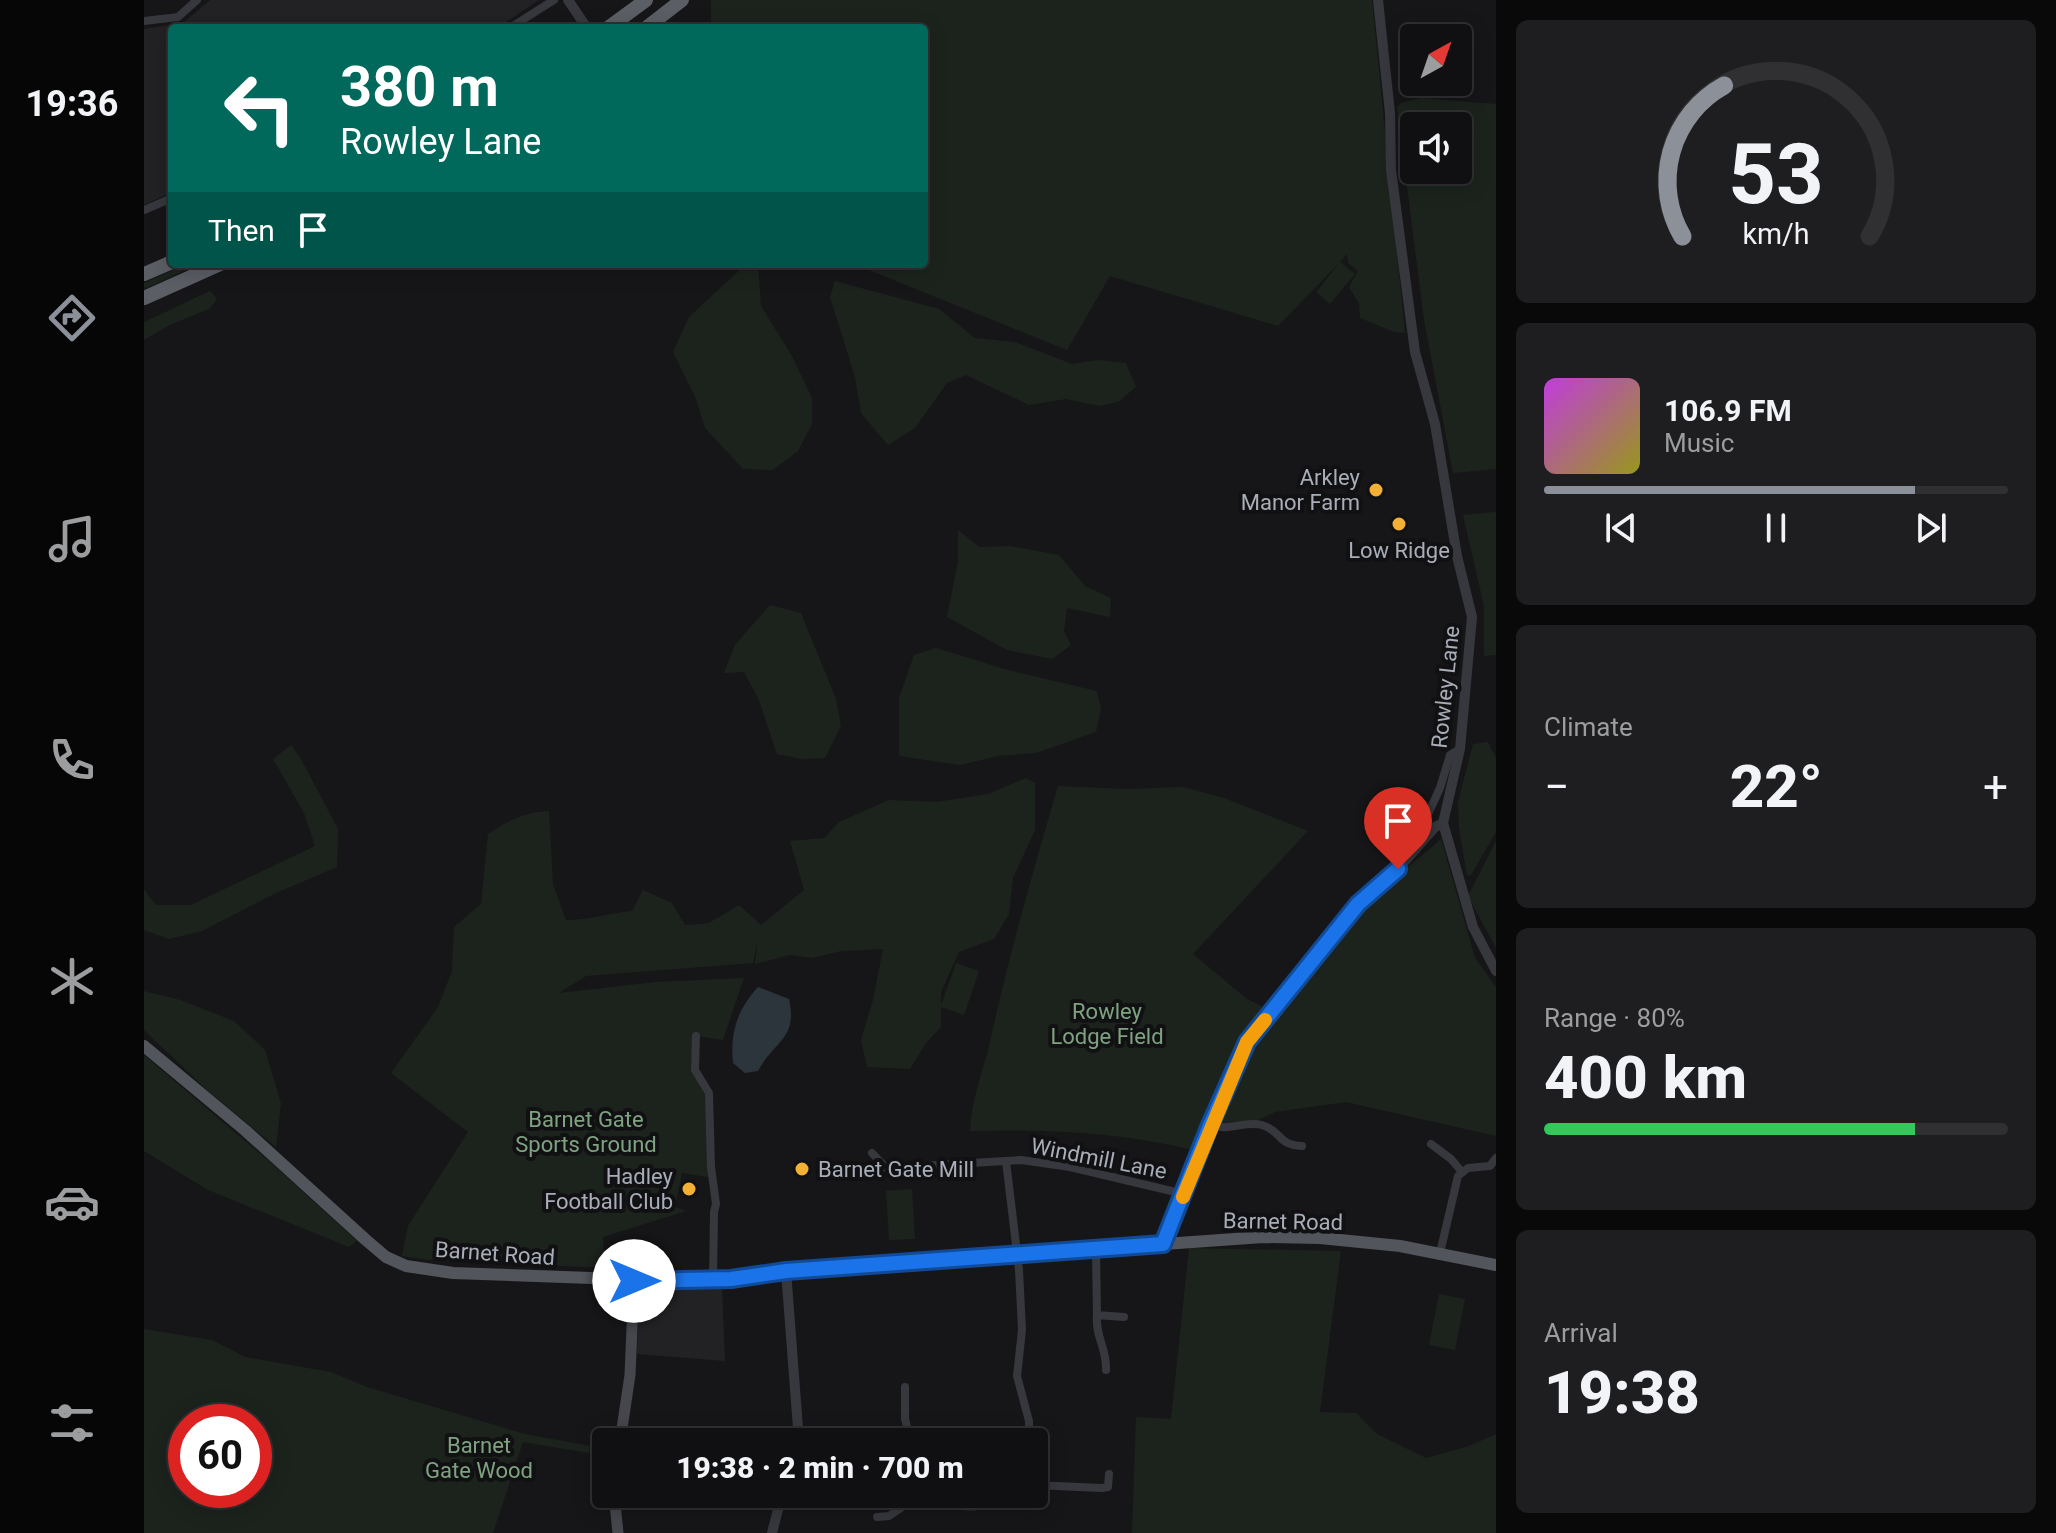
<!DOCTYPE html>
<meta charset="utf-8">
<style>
body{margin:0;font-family:Roboto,sans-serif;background:#1e1e20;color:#f1f3f6;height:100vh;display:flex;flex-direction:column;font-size:30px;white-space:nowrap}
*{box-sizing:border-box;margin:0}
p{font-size:26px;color:#9c9d9f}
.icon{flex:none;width:44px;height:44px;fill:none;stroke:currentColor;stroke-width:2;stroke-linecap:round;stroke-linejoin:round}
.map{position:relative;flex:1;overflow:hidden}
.details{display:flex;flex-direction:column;gap:20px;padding:20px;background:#09090a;width:560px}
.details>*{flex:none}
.guide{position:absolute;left:24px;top:24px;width:760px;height:244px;border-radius:8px;box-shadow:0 4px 20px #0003,0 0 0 2px #303032;background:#00695c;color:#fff;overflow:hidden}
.needle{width:52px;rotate:40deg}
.buttons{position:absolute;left:1256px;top:24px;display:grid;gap:16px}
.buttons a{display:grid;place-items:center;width:72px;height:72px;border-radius:8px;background:#101012;box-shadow:0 4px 20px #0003,0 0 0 2px #303032;font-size:40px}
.speed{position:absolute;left:24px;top:1404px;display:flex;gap:16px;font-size:40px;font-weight:700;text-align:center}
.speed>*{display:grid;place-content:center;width:104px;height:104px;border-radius:50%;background:#101012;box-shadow:0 4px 20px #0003,0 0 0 2px #303032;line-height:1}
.speed .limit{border:12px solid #d22;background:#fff;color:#111}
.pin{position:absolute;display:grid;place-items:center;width:68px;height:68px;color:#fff;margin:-82px -34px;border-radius:50% 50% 50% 0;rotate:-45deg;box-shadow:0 0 8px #0007}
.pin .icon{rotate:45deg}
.me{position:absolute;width:88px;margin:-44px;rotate:90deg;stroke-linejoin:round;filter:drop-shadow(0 0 6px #0008)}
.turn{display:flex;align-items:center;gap:28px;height:168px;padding:0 40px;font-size:36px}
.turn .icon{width:104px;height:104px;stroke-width:2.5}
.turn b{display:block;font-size:56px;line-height:68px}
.then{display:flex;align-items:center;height:76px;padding:0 40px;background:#0003;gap:16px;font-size:30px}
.big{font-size:60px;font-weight:800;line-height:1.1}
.details .card{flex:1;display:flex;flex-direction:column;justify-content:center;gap:12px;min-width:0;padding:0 28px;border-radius:12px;background:#1e1e20}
.details .dial{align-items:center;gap:0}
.dial svg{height:208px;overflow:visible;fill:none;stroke:#303032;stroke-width:7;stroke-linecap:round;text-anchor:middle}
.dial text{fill:#f1f3f6;stroke:none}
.song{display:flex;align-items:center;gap:24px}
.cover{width:96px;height:96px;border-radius:12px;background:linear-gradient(135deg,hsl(290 70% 55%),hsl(60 70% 35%))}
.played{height:8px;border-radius:4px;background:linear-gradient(90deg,#8c9099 80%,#303032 80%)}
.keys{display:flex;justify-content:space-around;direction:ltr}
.heat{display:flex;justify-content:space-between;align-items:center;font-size:44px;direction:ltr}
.charge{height:12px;border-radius:6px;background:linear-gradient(90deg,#34c759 80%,#303032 0)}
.trip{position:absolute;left:448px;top:1428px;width:456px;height:80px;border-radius:8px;background:#101012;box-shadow:0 4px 20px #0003,0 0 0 2px #303032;font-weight:800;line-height:80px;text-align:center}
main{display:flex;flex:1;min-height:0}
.dock{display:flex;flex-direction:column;width:144px;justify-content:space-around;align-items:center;background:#060607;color:#9c9d9f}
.dock .icon{width:56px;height:56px}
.dock .selected{color:#8c9099}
.dock b{font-size:36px;color:#f1f3f6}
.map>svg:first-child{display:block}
.built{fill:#222225}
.green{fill:#1c231d;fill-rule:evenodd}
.water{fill:#2c353c}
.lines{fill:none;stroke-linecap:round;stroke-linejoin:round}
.minor{stroke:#37383d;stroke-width:8}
.tertiary{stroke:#37383d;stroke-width:10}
.secondary{stroke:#45474d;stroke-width:11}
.primary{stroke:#53555c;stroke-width:12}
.trunk{stroke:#5b5e65;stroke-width:14}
.route-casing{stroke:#114b97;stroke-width:20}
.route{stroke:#1a73e8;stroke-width:14}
.slow{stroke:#f59e0b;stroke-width:14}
.poi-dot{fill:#f2b134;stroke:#111113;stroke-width:3}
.labels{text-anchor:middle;stroke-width:8;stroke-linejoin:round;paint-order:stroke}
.poi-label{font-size:22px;fill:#a8adb8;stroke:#111113;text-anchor:end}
.street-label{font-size:22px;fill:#a8adb8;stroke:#111113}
.park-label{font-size:22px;fill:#7fa381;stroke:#111113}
</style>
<main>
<nav class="dock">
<b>19:36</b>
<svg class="icon selected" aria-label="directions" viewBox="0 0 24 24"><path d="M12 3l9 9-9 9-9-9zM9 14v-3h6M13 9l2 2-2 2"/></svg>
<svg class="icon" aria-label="music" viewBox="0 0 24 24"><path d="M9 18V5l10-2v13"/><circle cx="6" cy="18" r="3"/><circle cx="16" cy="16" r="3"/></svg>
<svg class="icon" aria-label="phone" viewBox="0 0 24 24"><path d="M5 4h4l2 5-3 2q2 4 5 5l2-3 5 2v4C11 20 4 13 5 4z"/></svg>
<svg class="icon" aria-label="climate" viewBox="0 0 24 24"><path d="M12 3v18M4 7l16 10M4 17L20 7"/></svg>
<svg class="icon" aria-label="car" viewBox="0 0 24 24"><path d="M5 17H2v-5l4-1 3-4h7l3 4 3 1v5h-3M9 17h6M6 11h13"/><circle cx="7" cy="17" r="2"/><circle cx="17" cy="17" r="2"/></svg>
<svg class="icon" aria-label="filters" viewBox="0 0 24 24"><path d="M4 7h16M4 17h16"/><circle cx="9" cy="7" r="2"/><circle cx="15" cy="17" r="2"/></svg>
</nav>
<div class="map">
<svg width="1352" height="1533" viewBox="0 0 1352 1533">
<rect width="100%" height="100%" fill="#161618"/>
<path class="built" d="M66,0h329l-42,28h-325v164l-28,13v-176l39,-6z
M537,1286l20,3 21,-2 3,74 -88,-7 2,-41 4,-19 9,-6z"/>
<path class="green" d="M567,0h661l33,333 -11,-1 -34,-14 -1,-14 -10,-17 9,-16 -10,-8 -1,-9 -7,8 15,12 -25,30 -14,-12 23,-29 -61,63 -168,-50 -43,74 -213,-86h70v-236h-213z
M1277,98l75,6v365l-43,4 -29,-153 -27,-213 4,-4zM1270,126h44v44h-44z
M43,264h12l-55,25v-6z
M602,264h12l3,42 31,50 20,42v26l-14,27 -25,19 -30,-1 -38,-41 -9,-29 -23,-47 16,-35z
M691,281l104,28 36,29 40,4 57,22 26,-4 28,3 10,24 -18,15 -18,4 -34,-7 -37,6 -63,-30 -19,8 -32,45 -27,17 -27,-32 -6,-36 -25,-80z
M66,291l7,8 -8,10 -39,16 -26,15v-18z
M1352,512v143l-12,1v-50l-21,-91z
M814,530l21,17 31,-1 49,9 26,31 26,12 -1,19 -43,-9 -3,23 7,14 -19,14 -45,-9 -60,-33 11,-56z
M626,605l31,8 35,86 5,27 -16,32 -23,1 -25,-5 -18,-54 -15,-28 -20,1 11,-28z
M792,648l72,22 89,21 4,18 -5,23 -60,21 -38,3 -38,9 -61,-9v-58l15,-43z
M1344,742l8,16v74l-25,43 -4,1 -8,-48 -1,-26 15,-58z
M147,745l10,14 37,70 -1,38 -61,26 -74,38 -33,8 -25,-9v-41l12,16h35l124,-59 -11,-33 -31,-54z
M882,778l9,5v47l-22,48 -4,36 -15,25 -35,13 -18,40v13l15,-42 23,8 -15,44 -23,-8v20l-15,16 -16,26 -43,-2 -6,-27 12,-40 10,-51 -42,2 -29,7 -22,-3 -35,9 3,-25 -5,24 -167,13 -27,17 96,-11 89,-4 -21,62 -26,-4 -2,34 14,23 4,85 -31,-5 -7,34 11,4 -83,26 1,18 6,13 -180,-8 -28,-4 6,-30 60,-94 -77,-59 47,-66 14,-36 2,-44 27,-23 7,-70c20,-13 36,-22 61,-23l4,73 13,36c23,0 43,-7 66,-9l11,-21 29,13 13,22 24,-2 30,-18 22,20 43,-35 -14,-49 34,-3 15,-16 50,-22 47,2 52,-8z
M914,786l68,3 57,-2 41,11 84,33 -115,123 54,45 21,10 -27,35 -48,106c-75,-18 -146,-21 -223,-19 1,-31 13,-59 20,-89 19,-87 43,-171 68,-256z
M1297,839l34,119 21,29v149l-150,-34 -71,10 -25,12 -24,3 -6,-4 31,-75 26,-35 102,-121z
M1352,841v107l-28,-52z
M0,991l36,9 54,21 31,29 16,53 -5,44 -68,-56 -64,-61z
M0,1055l127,108 86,78 -8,6 -141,-57 -64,-39z
M768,1189l3,50 -26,1 -3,-49z
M1045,1248l152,3 -21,161 36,1 21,21 49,24 43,-12 27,-12v99h-364l4,-116 35,2z
M1295,1294l26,5 -10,51 -26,-5z
M0,1329l68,11 33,17 86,15 36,15 158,47 65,12 -1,7 -66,-11 -30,91h-349zM42,1422h68v68h-68z"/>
<path class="water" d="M614,987l31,12c9,40 -14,41 -31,72l-13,2 -12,-10c-3,-30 4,-53 25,-76z"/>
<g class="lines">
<path class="minor" d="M0,21l34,-4 19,-17
M366,28l44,-28
M0,210l28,-12
M1285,812l11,-24 10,-33 10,-6
M552,1036l-1,34 14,23 2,74 5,37 -2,8 -1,68
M1066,1125c22,7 34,-5 52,0 20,6 15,20 40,21
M1287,1144l20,15 11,13
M728,1153l20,21 12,-7 117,-7 49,7 114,27
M862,1161l13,109 3,60 -5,46 12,45v21
M952,1249l1,66 27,2
M1296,1253l18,-77 10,-8 22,-2 6,-8
M953,1315c-2,22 10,33 9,55
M761,1387v32l6,23
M890,1485l68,3 6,-1 1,-13
M772,1494c16,16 92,17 108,0
M733,1517l12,-1 28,-19"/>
<path class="tertiary" d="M424,0l19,28
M1299,823l30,104 23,44
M1019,1244l47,-119 37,-83 111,-138 40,-35 37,-42 8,-4 17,-74 12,-132 -15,-61 -22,-132 -20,-72 -24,-182 -1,-57 -12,-113
M642,1271l12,157 -3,14
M628,1533l10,-39"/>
<path class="secondary" d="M476,1442l10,-67 4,-94
M470,1494l4,39"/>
<path class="primary" d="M0,1046l102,85 120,109 20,17 20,9 47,7 221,8 57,-2 55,-8 477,-34 57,1 80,8 96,19"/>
<path class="trunk" d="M464,28l38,-28
M502,28l36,-28
M0,274l28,-12
M0,298l76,-34"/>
</g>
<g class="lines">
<g class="route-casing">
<path id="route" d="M490,1281l97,-2 55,-8 377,-27 47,-119 37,-83 111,-138 40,-35"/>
</g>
<use href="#route" class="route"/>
<path class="slow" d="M1039,1197l64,-155 18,-22"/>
</g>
<g class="poi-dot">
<circle cx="1232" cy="490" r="8"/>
<circle cx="1255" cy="524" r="8"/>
<circle cx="658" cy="1169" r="8"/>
<circle cx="545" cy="1189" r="8"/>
</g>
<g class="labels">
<g class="poi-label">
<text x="1216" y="485">Arkley<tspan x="1216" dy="25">Manor Farm</tspan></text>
<text x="1255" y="558" text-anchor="middle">Low Ridge</text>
<text x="674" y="1177" text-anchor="start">Barnet Gate Mill</text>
<text x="529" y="1184">Hadley<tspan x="529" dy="25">Football Club</tspan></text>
</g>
<g class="street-label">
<text transform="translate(1301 687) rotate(-84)" y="8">Rowley Lane</text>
<text transform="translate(955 1158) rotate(11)" y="8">Windmill Lane</text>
<text transform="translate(1139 1221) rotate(1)" y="8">Barnet Road</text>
<text transform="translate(351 1253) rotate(4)" y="8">Barnet Road</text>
</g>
<g class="park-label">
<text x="963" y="1019">Rowley<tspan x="963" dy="25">Lodge Field</tspan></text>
<text x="442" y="1127">Barnet Gate<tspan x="442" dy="25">Sports Ground</tspan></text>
<text x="335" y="1453">Barnet<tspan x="335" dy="25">Gate Wood</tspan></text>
</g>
</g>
</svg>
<div class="buttons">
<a><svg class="needle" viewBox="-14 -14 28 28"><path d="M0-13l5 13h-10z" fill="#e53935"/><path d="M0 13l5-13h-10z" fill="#9c9d9f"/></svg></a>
<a><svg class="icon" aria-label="sound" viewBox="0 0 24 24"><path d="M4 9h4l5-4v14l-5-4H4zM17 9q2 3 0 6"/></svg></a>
</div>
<div class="speed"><div class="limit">60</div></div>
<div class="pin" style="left:1254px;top:869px;background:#d93025"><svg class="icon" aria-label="arrive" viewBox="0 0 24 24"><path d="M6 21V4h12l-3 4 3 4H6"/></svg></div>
<svg class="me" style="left:490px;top:1281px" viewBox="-20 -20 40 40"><circle r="19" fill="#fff"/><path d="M0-13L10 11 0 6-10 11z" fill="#1a73e8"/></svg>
<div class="trip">19:38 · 2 min · 700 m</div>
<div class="guide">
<div class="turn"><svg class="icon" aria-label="left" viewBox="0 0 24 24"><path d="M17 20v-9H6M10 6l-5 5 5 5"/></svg><div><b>380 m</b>Rowley Lane</div></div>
<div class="then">Then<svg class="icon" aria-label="arrive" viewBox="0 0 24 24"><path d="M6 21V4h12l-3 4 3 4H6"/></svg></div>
</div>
</div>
<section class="details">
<div class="card dial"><svg viewBox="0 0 100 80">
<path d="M14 69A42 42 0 1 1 86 69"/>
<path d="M14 69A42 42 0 0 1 30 11" stroke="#8c9099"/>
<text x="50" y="56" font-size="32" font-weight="700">53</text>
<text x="50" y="72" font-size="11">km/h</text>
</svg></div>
<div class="card">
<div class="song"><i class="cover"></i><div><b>106.9 FM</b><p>Music</p></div></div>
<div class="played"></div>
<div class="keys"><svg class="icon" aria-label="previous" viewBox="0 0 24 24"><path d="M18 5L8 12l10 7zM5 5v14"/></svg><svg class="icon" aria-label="pause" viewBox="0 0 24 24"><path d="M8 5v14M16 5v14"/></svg><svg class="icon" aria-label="next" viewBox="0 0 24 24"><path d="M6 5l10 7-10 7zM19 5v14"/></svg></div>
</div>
<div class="card"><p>Climate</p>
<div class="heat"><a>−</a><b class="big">22°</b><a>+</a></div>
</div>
<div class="card"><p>Range · 80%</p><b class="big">400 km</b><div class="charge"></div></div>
<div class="card"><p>Arrival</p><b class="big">19:38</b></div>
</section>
</main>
